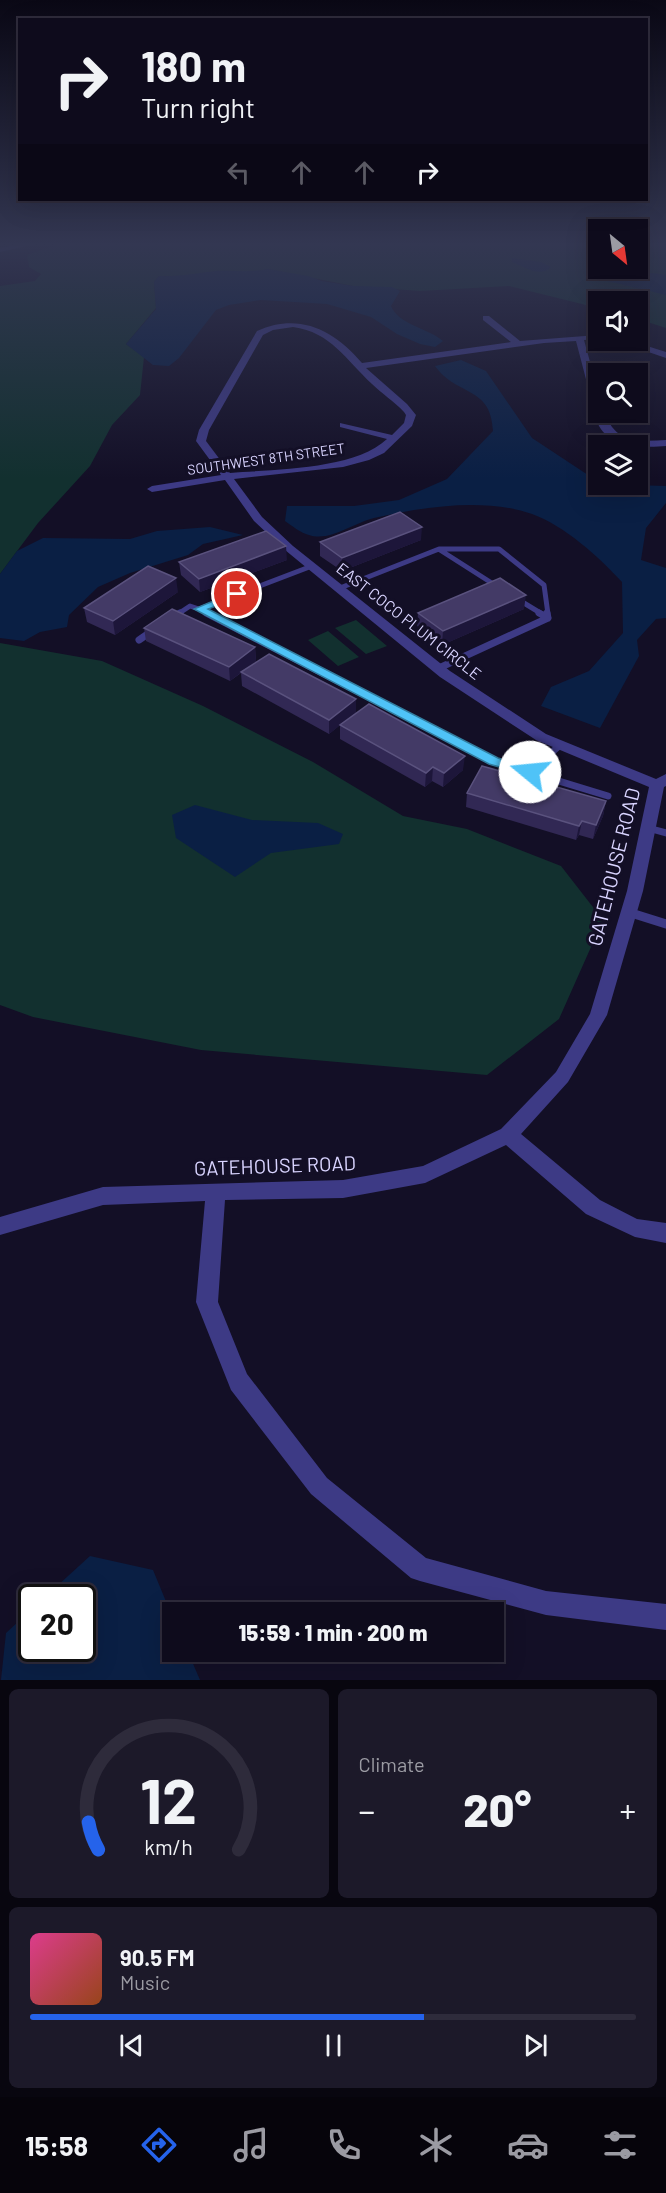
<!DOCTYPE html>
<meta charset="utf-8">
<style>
body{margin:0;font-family:Barlow,sans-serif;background:#1c1929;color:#f1f3f6;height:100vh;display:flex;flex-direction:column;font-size:22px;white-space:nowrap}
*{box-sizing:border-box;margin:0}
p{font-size:20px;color:#9b9ba3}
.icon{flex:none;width:33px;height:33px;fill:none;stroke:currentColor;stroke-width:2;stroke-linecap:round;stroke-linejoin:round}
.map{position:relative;height:1680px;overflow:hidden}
.sheet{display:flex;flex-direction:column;gap:9px;padding:9px;background:#08060f;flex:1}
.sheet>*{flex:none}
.guide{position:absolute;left:18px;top:18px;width:630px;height:183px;border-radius:0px;box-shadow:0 6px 24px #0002,0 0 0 2px #2e2b3b;background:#0e0b1c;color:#f1f3f6;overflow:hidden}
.needle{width:39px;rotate:151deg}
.buttons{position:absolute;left:588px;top:219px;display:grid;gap:12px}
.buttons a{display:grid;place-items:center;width:60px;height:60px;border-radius:0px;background:#0e0b1c;box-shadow:0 6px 24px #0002,0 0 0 2px #2e2b3b;font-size:30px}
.speed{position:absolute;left:18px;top:1584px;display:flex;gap:12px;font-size:30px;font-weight:700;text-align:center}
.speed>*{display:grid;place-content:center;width:78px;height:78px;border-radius:50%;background:#0e0b1c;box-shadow:0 6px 24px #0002,0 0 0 2px #2e2b3b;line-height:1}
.speed .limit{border:3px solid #111;border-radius:9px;background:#fff;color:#111}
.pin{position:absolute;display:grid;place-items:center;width:51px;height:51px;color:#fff;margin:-26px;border:3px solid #fff;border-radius:50%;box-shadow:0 2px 6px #0007}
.me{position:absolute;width:66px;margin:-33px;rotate:287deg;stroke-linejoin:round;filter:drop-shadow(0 0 4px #0008)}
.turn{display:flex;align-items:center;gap:21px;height:126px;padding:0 24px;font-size:27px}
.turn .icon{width:78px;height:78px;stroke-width:2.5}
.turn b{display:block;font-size:42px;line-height:51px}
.lanes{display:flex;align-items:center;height:57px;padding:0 24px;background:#0003;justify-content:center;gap:30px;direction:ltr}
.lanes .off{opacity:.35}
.big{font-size:45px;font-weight:800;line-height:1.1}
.sheet .card{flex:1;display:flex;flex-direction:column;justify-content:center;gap:9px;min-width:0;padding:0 21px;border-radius:9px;background:#1c1929}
.sheet .dial{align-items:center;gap:0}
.dial svg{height:156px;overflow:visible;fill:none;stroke:#2e2b3b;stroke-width:7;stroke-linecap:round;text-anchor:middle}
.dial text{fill:#f1f3f6;stroke:none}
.song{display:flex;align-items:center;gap:18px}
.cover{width:72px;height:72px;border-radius:9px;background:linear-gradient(135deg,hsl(330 70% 55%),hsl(20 70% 35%))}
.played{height:6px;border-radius:3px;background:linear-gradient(90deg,#2563eb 65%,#2e2b3b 65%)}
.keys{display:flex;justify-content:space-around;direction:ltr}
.heat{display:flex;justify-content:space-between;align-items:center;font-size:33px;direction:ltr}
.sheet .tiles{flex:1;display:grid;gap:9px;grid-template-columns:1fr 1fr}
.card:last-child{grid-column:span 2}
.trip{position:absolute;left:162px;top:1602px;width:342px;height:60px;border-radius:0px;background:#0e0b1c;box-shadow:0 6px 24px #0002,0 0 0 2px #2e2b3b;font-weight:800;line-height:60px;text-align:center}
.menu{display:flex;height:96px;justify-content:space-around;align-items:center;background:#06040b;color:#9b9ba3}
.menu .icon{width:42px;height:42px}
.menu .current{color:#2563eb}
.menu b{font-size:27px;color:#f1f3f6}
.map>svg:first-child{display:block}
.green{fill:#12302f}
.water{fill:#0a1f44}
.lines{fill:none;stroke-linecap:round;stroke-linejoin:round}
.service-far2{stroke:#3d3a85;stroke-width:5}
.service-far1{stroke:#3d3a85;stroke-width:7}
.service{stroke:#3d3a85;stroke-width:9}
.minor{fill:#3d3a85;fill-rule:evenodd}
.wall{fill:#312854}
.shaded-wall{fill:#1d163a}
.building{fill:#433a66;stroke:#5a527e;stroke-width:1.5}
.route{fill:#4fc3f7;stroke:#337fa1;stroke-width:1.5}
.labels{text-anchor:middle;stroke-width:6;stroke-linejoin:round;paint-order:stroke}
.far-street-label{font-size:14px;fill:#d9d4ff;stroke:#130f26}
.street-label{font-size:16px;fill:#d9d4ff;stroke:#130f26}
.near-street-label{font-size:20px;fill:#d9d4ff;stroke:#130f26}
</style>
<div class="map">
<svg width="666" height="1680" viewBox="0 0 666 1680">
<rect width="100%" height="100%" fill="#130f26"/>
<path class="green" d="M59,244h539v24h40v-24h28v84l-28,-9v-17h-40v6l-89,-22 -89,5 -67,-5 -85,-17 -19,4 -31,-2 -28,5h-31l-5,6 2,26 -30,36 18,13 -4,38 -28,30 -22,41 -52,57 -38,51v-288l35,-5 6,-7 -12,-7 -2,-12z
M356,620l31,26 -21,8 -31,-26z
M328,631l31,26 -21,9 -30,-26z
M0,643l102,18 101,45 110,56 90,54 64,13 94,37 42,54 -44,99 -72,56 -286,-25 -168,-33 -33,-12z"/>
<path class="water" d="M512,258l29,4 10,5c-11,11 -26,0 -39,-5z
M268,269l40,7 14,5 31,5 39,1 8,4 -9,15c8,19 37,22 52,35l-8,6 -15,-3 -23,-10 -26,-17 -44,-13 -66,-4 -32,5 -13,5 -37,48 -10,8 -16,-1 -27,-21 30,-35 -2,-27 5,-6c20,1 37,-3 57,-5 18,-1 33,2 52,-2z
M652,273l14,2v20l-59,-14 5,-2z
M461,360l25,11 46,67 56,37 10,2v7l68,2v17l-20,25 -5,32 25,8v50l-10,1 -19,21 2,16 -39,72 -59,-22 10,-19 38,-16 34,-38 -1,-51c-23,-25 -57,-56 -90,-68 -49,-17 -109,-7 -158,4 -21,5 -44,24 -65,17 -8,-2 -17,-9 -24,-14l2,-15h67l45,-6 48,-21 46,-48c-2,-46 -36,-34 -58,-65z
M210,527l33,8 -40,9 -15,11 -58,18 -32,14 -29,28 -2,12 -27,5 -16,9 -24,-3v-64l17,-23 26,-13 87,1 27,-8z
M195,805l57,15 66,3 25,11 -4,10 -68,9 -36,24 -59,-39 -4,-23z
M90,1556l63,14 19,46v36h16l12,28h-199l5,-47 25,-23 1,38h50v-50l-37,-1z"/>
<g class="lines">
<path class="service-far2" d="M440,550l58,37
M340,588l99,-39h60l45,36 4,29
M519,600l23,14
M199,609l10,5
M178,614l12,-8 9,3 113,-43"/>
<path class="service-far1" d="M206,613l287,148 115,35
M539,613l9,5
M172,618l8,-5
M139,640l13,-9
M439,668l109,-50 -1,-5
M530,772l30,-27
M648,828l18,5"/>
<path class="service" d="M628,912l38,12"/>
<path class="minor" d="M22,244h13l-35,8v-4z
M483,316h6l31,25 78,-6v4l-14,1 14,51v18l-5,-3 -17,-65 -32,2 -178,25 41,36 9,11 -4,11 -28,27 -15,7 -26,7 -109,12 28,38 31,29 157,125 96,63 110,45 10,-5v12l-2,1 -21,104 -36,124 -39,67 -47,52 79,66 37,19 29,4v20l-31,-6 -49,-23 -80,-69 -81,38 -82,15 -118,2 -7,102 29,72 80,104 99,80 120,33 120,13v26l-120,-15 -126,-34 -9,-3 -100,-84 -80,-104 -35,-88 9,-101 -102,4 -103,30v-18l103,-30 240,-7 80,-14 78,-37 55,-57 34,-58 37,-123 22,-104 -113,-47 -96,-63 -155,-127 -31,-29 -29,-41 -73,12 -5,-3 5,-3 69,-11 -25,-34 3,-11 58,-99c42,-19 77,-1 105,32l149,-21 -28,-22zM293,327c38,5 53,33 79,57 10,10 22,17 32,28l2,3 -2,8 -12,12 -52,-12v4l47,12c-33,31 -112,30 -157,34l-24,-32 3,-11 54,-95 10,-5z
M613,340h15l38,12v6z
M598,410v2h7c9,31 33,30 61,28v6c-21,2 -55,2 -67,-20 -2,-4 -2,-10 -4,-14z"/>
</g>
<path class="wall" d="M421,540l-79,31 -22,-15v-14z
M287,560l-87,32 -19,-17 -2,-13z
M178,592l-63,43 -28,-13 -3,-14z
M524,609l-82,36 -25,-19 1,-13z
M144,628l111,19 1,14 -11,8 111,30v14l107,57 -20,17 -11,-6 -7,6 -85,-48v-14l-11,9 -87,-48 -1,-13 -11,8 -84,-40z
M467,793l139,8 -3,15 -10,23 -14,-4 -3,5 -110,-33z"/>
<path class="shaded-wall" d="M422,527l-1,13 -79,31v-13z
M286,546l1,14 -87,32 -1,-13z
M176,578l2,14 -63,43 -2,-14z
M526,595l-2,14 -82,36 1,-14z
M255,647l1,14 -26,20 -1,-14z
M356,699v14l-27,21v-14z
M465,756l-2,14 -20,17 1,-14z
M433,767l-1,14 -7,6 1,-14z
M606,801l-3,15 -10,23 3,-14z
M582,821l-3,14 -3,5 3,-14z"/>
<path class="building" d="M400,512l22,15 -80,31 -22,-16z
M266,531l20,15 -87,33 -20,-17z
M148,566l28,12 -63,43 -29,-13z
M500,578l26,17 -83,36 -25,-18z
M172,609l83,38 -26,20 -85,-39z
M269,654l87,45 -27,21 -88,-48z
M369,704l96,52 -21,17 -11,-6 -7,6 -86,-48z
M482,766l124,35 -10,24 -14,-4 -3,5 -112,-33z"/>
<linearGradient id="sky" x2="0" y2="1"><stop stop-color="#0a0815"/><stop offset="0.51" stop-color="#333752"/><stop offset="1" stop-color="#333752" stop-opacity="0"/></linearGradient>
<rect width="666" height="479" fill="url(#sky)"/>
<path class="route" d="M237,591l4,1v5l-33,12 290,149 36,11 2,3 -6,4 -41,-12 -295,-155z"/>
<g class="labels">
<g class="far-street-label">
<text transform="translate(266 459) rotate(-8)" y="5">SOUTHWEST 8TH STREET</text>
</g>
<g class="street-label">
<text transform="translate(409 621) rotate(38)" y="6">EAST COCO PLUM CIRCLE</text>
</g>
<g class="near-street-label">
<text transform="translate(614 867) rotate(-76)" y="7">GATEHOUSE ROAD</text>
<text transform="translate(275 1166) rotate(-2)" y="7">GATEHOUSE ROAD</text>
</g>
</g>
</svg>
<div class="buttons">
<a><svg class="needle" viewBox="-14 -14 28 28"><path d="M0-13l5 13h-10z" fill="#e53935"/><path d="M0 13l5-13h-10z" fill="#9b9ba3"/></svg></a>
<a><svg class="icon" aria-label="sound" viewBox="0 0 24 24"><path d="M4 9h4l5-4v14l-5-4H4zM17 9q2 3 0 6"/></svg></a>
<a><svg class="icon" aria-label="search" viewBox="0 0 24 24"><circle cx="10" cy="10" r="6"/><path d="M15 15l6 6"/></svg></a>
<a><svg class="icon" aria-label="layers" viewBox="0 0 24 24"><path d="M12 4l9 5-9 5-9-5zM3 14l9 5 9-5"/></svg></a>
</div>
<div class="speed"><div class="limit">20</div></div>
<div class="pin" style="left:237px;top:594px;background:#d93025"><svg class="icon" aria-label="arrive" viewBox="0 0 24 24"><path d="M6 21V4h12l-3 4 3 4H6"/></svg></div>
<svg class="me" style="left:530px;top:772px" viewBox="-20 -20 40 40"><circle r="19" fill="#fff"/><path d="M0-13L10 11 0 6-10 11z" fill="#4fc3f7"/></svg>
<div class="trip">15:59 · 1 min · 200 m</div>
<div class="guide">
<div class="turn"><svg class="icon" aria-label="right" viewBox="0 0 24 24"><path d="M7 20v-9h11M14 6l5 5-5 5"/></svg><div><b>180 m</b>Turn right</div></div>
<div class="lanes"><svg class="icon off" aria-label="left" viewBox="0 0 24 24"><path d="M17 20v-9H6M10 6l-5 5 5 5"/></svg><svg class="icon off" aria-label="ahead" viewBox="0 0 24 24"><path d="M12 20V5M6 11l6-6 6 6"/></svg><svg class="icon off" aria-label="ahead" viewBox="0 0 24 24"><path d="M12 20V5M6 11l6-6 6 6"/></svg><svg class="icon" aria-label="right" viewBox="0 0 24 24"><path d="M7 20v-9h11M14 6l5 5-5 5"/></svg></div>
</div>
</div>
<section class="sheet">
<div class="tiles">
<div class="card dial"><svg viewBox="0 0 100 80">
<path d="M14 69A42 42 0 1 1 86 69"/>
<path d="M14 69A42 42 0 0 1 9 55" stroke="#2563eb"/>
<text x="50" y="56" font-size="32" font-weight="700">12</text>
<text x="50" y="72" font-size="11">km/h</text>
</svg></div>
<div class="card"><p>Climate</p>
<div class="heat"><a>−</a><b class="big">20°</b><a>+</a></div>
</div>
<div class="card">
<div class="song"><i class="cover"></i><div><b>90.5 FM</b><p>Music</p></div></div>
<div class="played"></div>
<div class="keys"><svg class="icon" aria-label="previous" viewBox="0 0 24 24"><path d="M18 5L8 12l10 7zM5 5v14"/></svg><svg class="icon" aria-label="pause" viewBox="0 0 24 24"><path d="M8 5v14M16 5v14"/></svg><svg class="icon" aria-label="next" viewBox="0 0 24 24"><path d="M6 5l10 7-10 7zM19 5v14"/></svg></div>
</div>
</div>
</section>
<nav class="menu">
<b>15:58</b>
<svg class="icon current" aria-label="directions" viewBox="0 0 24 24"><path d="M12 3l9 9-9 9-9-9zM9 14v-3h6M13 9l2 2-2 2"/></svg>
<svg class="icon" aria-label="music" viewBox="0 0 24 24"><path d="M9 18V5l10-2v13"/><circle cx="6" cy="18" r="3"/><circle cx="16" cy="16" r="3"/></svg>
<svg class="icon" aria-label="phone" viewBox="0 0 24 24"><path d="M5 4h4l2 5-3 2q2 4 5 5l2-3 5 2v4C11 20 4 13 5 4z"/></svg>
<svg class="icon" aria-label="climate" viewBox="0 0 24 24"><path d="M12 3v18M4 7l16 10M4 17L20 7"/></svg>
<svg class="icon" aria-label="car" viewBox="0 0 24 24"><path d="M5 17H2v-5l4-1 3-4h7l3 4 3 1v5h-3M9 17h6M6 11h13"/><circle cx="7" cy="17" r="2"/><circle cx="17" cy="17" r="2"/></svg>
<svg class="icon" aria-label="filters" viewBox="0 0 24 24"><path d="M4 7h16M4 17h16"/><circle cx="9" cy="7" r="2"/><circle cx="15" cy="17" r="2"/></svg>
</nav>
